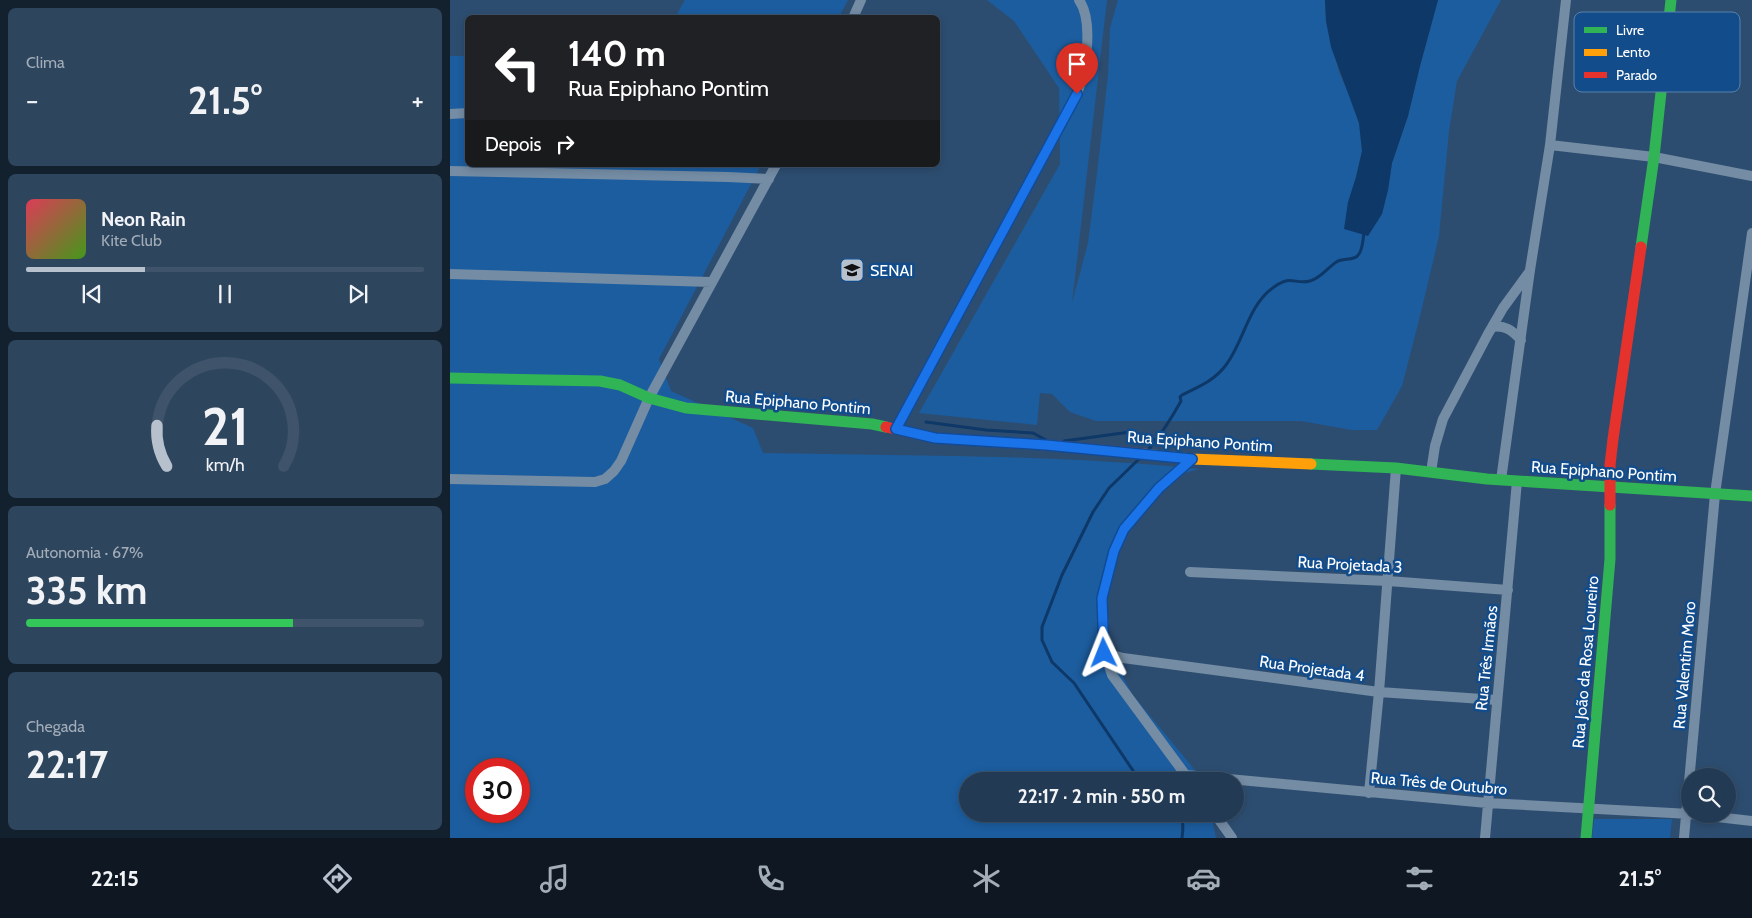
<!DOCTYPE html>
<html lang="pt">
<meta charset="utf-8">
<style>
body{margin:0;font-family:Cabin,sans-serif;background:#2e455e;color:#f1f3f6;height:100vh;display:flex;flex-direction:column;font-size:19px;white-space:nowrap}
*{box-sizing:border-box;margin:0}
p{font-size:16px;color:#a2adb8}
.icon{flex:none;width:28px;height:28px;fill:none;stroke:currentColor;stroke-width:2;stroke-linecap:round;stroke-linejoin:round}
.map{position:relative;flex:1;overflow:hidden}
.panel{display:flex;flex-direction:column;gap:8px;padding:8px;background:#13202e;width:450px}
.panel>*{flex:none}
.top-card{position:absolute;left:15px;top:15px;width:475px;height:152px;border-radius:8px;box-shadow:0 2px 8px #0003,0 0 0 1px #3f546b;background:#202124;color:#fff;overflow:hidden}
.tools{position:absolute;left:1231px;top:768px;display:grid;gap:10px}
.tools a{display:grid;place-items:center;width:55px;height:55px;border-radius:50%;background:#223a54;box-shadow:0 2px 8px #0003,0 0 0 1px #3f546b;font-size:25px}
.speed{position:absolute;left:15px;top:758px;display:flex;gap:10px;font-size:25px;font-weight:700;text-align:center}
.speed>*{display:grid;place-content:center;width:65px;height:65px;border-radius:50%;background:#223a54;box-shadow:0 2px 8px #0003,0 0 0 1px #3f546b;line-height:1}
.speed .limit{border:8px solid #d22;background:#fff;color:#111}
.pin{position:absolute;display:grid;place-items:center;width:42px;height:42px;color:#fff;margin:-51px -21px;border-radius:50% 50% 50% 0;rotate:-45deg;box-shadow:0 0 5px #0007}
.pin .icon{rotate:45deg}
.me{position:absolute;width:55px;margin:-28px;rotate:358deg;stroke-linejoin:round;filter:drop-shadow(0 0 4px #0008)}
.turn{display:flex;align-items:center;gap:18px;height:105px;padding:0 20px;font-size:22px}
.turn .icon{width:65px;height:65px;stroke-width:2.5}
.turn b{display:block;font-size:35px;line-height:42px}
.then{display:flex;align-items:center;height:48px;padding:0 20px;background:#0003;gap:10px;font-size:19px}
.big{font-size:38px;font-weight:700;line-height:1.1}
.panel .card{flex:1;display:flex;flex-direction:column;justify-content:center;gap:8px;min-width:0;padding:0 18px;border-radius:8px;background:#2e455e}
.panel .dial{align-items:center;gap:0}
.dial svg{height:130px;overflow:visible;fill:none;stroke:#3f546b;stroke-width:7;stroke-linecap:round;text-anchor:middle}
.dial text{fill:#f1f3f6;stroke:none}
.song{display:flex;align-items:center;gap:15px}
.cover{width:60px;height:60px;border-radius:8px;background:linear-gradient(135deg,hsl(350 70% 55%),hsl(100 70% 35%))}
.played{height:5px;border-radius:2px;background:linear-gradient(90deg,#b6c1cd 30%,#3f546b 30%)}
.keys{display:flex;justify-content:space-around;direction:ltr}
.heat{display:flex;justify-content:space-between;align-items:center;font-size:28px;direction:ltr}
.charge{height:8px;border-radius:4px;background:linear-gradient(90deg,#34c759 67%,#3f546b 0)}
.trip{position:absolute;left:509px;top:772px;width:285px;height:50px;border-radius:25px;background:#223a54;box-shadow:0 2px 8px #0003,0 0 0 1px #3f546b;font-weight:700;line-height:50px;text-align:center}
.menu{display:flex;height:80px;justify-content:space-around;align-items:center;background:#0e1722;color:#a2adb8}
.menu .icon{width:35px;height:35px}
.menu .current{color:#b6c1cd}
.menu b{font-size:22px;color:#f1f3f6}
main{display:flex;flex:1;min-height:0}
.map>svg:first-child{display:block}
.green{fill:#1c5d9f;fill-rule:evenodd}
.water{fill:#0e3868}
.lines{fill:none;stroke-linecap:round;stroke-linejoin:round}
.stream{stroke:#0e3868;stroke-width:3}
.street{stroke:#748ca4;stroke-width:10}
.fast{stroke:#30b455;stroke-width:11}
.slow{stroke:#ff9f0a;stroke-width:11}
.jam{stroke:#e5322d;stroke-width:11}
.route-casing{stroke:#114b97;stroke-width:12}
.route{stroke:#1a73e8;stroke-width:9}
.labels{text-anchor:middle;stroke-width:5;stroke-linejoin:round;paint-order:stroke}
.poi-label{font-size:16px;fill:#fff;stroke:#124c8b;text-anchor:start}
.street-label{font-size:16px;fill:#fff;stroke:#124c8b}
.key{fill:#124c8b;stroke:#5982ae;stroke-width:1}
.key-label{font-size:14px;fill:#fff}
</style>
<main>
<section class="panel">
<div class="card"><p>Clima</p>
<div class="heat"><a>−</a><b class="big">21.5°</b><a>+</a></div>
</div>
<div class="card">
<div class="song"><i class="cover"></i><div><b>Neon Rain</b><p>Kite Club</p></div></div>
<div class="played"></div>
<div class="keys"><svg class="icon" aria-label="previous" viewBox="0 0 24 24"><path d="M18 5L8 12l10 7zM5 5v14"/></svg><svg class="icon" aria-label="pause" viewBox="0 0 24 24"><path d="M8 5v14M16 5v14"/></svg><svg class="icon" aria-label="next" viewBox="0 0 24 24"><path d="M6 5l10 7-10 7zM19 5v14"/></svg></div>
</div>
<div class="card dial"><svg viewBox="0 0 100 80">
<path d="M14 69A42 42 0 1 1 86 69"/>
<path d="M14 69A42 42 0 0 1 8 44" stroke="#b6c1cd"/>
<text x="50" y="56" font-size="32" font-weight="700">21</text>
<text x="50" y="72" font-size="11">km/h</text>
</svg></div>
<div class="card"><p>Autonomia · 67%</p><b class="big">335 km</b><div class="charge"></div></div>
<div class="card"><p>Chegada</p><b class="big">22:17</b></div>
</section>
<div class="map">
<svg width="1302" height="838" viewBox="0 0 1302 838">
<rect width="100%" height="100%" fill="#2d4d70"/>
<path class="green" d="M235,0h163l-9,17h-164z
M537,0h120l-35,303 16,-60 10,-78 10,-90 2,-47 8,-28h207l1,21 13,51 12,27 8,24 3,28 -6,26 12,59 14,-23 6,-23 4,-27 16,-47 12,-50 18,-66h63l-44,81 -8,50 -10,105 -18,76 -19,74 -25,44h-25l-51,-9h-205l-26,-9 -18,-18 -12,-1 -3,32 -118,-12 141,-249 -1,-76 -45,-67z
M0,56h17l1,109h293l-102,194 12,32 82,37 10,25c145,3 291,1 436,16l-36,10 -29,37 -30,58 5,76 23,44 72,87h-236v33h243l5,24h-766zM26,769h43v42h-43z
M1144,819h78l-2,19h-78z"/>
<path class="water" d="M875,0h113l-18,66 -12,50 -16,47 -4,27 -6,24 -14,22 -24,-7 4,-27 8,-25 6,-26 -3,-28 -28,-76 -5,-26z"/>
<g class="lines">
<path class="stream" d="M476,422l60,8 47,3 13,7
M614,441l66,-9 26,8
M698,450c13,-15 23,-31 33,-49l-1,-4 2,-2c16,-8 32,-14 44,-30 18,-24 22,-60 48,-78 18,-13 20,-2 36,-6 10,-2 19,-15 28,-20 7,-3 17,0 21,-7 4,-6 4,-15 5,-22
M690,781l-66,-98 -22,-21 -10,-22v-13l20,-52 31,-63 16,-24 31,-30
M726,814c9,6 7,14 6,24"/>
<path class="street" d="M403,18l8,-18
M0,114l18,-1
M1100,145l104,12 98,19
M0,171l278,6 41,2
M0,274l261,8
M1042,327c13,-2 20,3 29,13
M446,429l181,-335c9,-23 17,-73 2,-94
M981,472l4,-26 8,-27 45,-85 15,-26 27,-37
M0,479l145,3 10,-3 9,-8 7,-10 28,-63 127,-233
M1051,480l29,-210 20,-125 16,-145
M740,572l198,9 120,9
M655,653l-3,-55 12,-47 10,-22 35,-41 33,-29
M736,775l301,28 203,11
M740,781l-78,-106 -7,-22 18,5 256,34 118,8
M919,793l10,-101 17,-224
M765,814l17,24
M1241,814l61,7
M1035,838l32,-357
M1234,838l31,-344 37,-261"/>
<path class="fast" d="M1191,247l13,-90 17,-157
M0,378l150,3 20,4 29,13 37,10 186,16 14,3
M861,464l85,4 91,11 265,17
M1136,838l24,-279v-54"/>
<path class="slow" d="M694,454l48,5 119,5"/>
<path class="jam" d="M436,427l49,11 112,7 97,9
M1160,505v-40l3,-26 28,-192"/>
</g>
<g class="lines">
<g class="route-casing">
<path id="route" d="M627,94l-181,335 39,9 111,7 146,14 -33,29 -35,41 -10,22 -12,47 2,55"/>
</g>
<use href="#route" class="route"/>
</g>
<defs>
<g id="school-square" transform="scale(1.25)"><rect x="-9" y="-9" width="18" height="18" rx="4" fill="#b6c1cd" stroke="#124c8b"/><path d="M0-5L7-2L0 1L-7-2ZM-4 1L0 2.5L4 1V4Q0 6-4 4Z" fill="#111"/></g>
</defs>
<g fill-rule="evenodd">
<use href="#school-square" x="402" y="270"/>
</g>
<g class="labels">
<g class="poi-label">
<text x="420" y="276">SENAI</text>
</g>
<g class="street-label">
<text transform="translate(348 402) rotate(5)" y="6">Rua Epiphano Pontim</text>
<text transform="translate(750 441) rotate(4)" y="6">Rua Epiphano Pontim</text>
<text transform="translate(1154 471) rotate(4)" y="6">Rua Epiphano Pontim</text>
<text transform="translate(900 564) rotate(3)" y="6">Rua Projetada 3</text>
<text transform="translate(1036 658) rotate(-84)" y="6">Rua Três Irmãos</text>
<text transform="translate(1135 662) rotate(-85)" y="6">Rua João da Rosa Loureiro</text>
<text transform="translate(1234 665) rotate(-85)" y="6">Rua Valentim Moro</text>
<text transform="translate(862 668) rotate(8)" y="6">Rua Projetada 4</text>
<text transform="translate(989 783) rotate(5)" y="6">Rua Três de Outubro</text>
</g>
</g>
<rect x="1124" y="12" width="166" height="80" rx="8" class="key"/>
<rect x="1134" y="27" width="23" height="6" fill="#30b455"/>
<rect x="1134" y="49" width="23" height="7" fill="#ff9f0a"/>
<rect x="1134" y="72" width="23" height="6" fill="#e5322d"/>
<g class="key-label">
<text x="1166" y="35">Livre</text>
<text x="1166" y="57">Lento</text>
<text x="1166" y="80">Parado</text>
</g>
</svg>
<div class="tools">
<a><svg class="icon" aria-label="search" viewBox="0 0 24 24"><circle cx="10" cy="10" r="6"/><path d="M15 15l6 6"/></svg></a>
</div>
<div class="speed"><div class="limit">30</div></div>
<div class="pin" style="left:627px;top:94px;background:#d93025"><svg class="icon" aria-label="arrive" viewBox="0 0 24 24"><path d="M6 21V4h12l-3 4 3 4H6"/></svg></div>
<svg class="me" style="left:654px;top:653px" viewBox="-20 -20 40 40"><path d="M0-17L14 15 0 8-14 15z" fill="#1a73e8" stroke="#fff" stroke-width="4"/></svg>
<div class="trip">22:17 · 2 min · 550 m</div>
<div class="top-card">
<div class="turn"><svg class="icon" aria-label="left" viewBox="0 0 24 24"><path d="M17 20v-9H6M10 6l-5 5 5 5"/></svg><div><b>140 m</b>Rua Epiphano Pontim</div></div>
<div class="then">Depois<svg class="icon" aria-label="right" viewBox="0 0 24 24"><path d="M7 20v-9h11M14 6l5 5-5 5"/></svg></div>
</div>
</div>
</main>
<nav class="menu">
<b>22:15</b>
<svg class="icon current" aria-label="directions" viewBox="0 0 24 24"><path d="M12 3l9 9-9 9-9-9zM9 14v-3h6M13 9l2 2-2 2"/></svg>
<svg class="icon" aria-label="music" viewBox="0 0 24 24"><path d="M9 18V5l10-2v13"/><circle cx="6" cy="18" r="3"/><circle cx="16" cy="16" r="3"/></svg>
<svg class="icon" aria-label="phone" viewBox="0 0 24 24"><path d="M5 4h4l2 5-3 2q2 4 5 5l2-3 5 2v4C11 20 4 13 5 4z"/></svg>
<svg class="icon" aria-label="climate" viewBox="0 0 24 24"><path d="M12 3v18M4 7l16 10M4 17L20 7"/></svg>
<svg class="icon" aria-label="car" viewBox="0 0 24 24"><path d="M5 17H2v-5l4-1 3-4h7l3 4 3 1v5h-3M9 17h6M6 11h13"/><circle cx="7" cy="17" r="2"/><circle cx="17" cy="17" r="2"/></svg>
<svg class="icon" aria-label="filters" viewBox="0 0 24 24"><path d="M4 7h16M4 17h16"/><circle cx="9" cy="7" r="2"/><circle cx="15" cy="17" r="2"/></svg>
<b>21.5°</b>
</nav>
